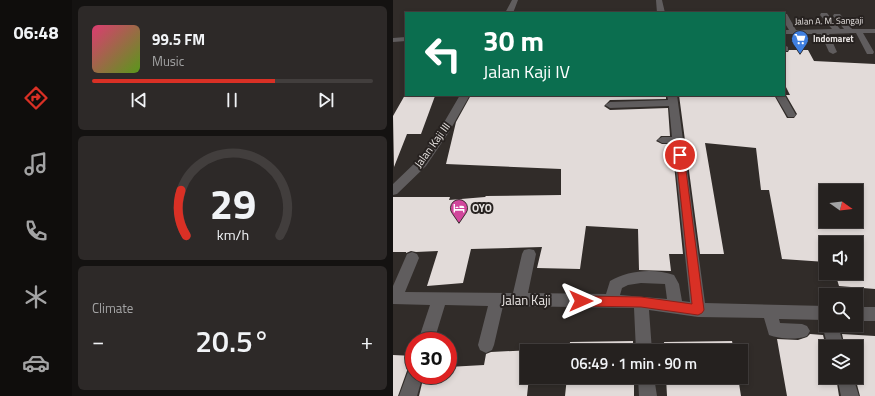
<!DOCTYPE html>
<meta charset="utf-8">
<style>
body{margin:0;font-family:"Titillium Web",sans-serif;background:#2d2928;color:#f1f3f6;height:100vh;display:flex;flex-direction:column;font-size:15px;white-space:nowrap}
*{box-sizing:border-box;margin:0}
p{font-size:13px;color:#a3a3a4}
.icon{flex:none;width:22px;height:22px;fill:none;stroke:currentColor;stroke-width:2;stroke-linecap:round;stroke-linejoin:round}
.map{position:relative;flex:1;overflow:hidden}
.sheet{display:flex;flex-direction:column;gap:6px;padding:6px;background:#141211;width:321px}
.sheet>*{flex:none}
.guide{position:absolute;left:12px;top:12px;width:380px;height:84px;border-radius:0px;box-shadow:0 2px 6px #0003,0 0 0 1px #423e3d;background:#0b6e4f;color:#fff;overflow:hidden}
.needle{width:26px;rotate:104deg}
.fabs{position:absolute;left:426px;top:184px;display:grid;gap:8px}
.fabs a{display:grid;place-items:center;width:44px;height:44px;border-radius:0px;background:#25211f;box-shadow:0 2px 6px #0003,0 0 0 1px #423e3d;font-size:20px}
.speed{position:absolute;left:12px;top:332px;display:flex;gap:8px;font-size:20px;font-weight:700;text-align:center}
.speed>*{display:grid;place-content:center;width:52px;height:52px;border-radius:50%;background:#25211f;box-shadow:0 2px 6px #0003,0 0 0 1px #423e3d;line-height:1}
.speed .limit{border:6px solid #d22;background:#fff;color:#111}
.pin{position:absolute;display:grid;place-items:center;width:34px;height:34px;color:#fff;margin:-17px;border:2px solid #fff;border-radius:50%;box-shadow:0 1px 4px #0007}
.me{position:absolute;width:44px;margin:-22px;rotate:90deg;stroke-linejoin:round;filter:drop-shadow(0 0 3px #0008)}
.turn{display:flex;align-items:center;gap:14px;height:84px;padding:0 12px;font-size:18px}
.turn .icon{width:52px;height:52px;stroke-width:2.5}
.turn b{display:block;font-size:28px;line-height:34px}
.big{font-size:30px;font-weight:600;line-height:1.1}
.sheet .tile{flex:1;display:flex;flex-direction:column;justify-content:center;gap:6px;min-width:0;padding:0 14px;border-radius:6px;background:#2d2928}
.sheet .dial{align-items:center;gap:0}
.dial svg{height:104px;overflow:visible;fill:none;stroke:#423e3d;stroke-width:7;stroke-linecap:round;text-anchor:middle}
.dial text{fill:#f1f3f6;stroke:none}
.song{display:flex;align-items:center;gap:12px}
.cover{width:48px;height:48px;border-radius:6px;background:linear-gradient(135deg,hsl(340 70% 55%),hsl(90 70% 35%))}
.played{height:4px;border-radius:2px;background:linear-gradient(90deg,#d93025 65%,#423e3d 65%)}
.keys{display:flex;justify-content:space-around;direction:ltr}
.heat{display:flex;justify-content:space-between;align-items:center;font-size:22px;direction:ltr}
.trip{position:absolute;left:127px;top:344px;width:228px;height:40px;border-radius:0px;background:#25211f;box-shadow:0 2px 6px #0003,0 0 0 1px #423e3d;font-weight:600;line-height:40px;text-align:center}
main{display:flex;flex:1;min-height:0}
.dock{display:flex;flex-direction:column;width:72px;justify-content:space-around;align-items:center;background:#0f0d0c;color:#a3a3a4}
.dock .icon{width:28px;height:28px}
.dock .on{color:#d93025}
.dock b{font-size:18px;color:#f1f3f6}
.map>svg:first-child{display:block}
.building{fill:#e2dbd9;fill-rule:evenodd}
.lines{fill:none;stroke-linecap:round;stroke-linejoin:round}
.minor{fill:#605d5e;fill-rule:evenodd}
.route{fill:#d93025;stroke:#8d1f18}
.labels{text-anchor:middle;stroke-width:4;stroke-linejoin:round;paint-order:stroke}
.far-street-label{font-size:9px;fill:#e9e5e3;stroke:#272220}
.far-poi-label{font-size:9px;font-weight:bold;fill:#e9e5e3;stroke:#272220;text-anchor:start}
.street-label{font-size:11px;fill:#e9e5e3;stroke:#272220}
.poi-label{font-size:11px;font-weight:bold;fill:#e9e5e3;stroke:#272220;text-anchor:start}
.near-street-label{font-size:13px;fill:#e9e5e3;stroke:#272220}
</style>
<main>
<nav class="dock">
<b>06:48</b>
<svg class="icon on" aria-label="directions" viewBox="0 0 24 24"><path d="M12 3l9 9-9 9-9-9zM9 14v-3h6M13 9l2 2-2 2"/></svg>
<svg class="icon" aria-label="music" viewBox="0 0 24 24"><path d="M9 18V5l10-2v13"/><circle cx="6" cy="18" r="3"/><circle cx="16" cy="16" r="3"/></svg>
<svg class="icon" aria-label="phone" viewBox="0 0 24 24"><path d="M5 4h4l2 5-3 2q2 4 5 5l2-3 5 2v4C11 20 4 13 5 4z"/></svg>
<svg class="icon" aria-label="climate" viewBox="0 0 24 24"><path d="M12 3v18M4 7l16 10M4 17L20 7"/></svg>
<svg class="icon" aria-label="car" viewBox="0 0 24 24"><path d="M5 17H2v-5l4-1 3-4h7l3 4 3 1v5h-3M9 17h6M6 11h13"/><circle cx="7" cy="17" r="2"/><circle cx="17" cy="17" r="2"/></svg>
</nav>
<section class="sheet">
<div class="tile">
<div class="song"><i class="cover"></i><div><b>99.5 FM</b><p>Music</p></div></div>
<div class="played"></div>
<div class="keys"><svg class="icon" aria-label="previous" viewBox="0 0 24 24"><path d="M18 5L8 12l10 7zM5 5v14"/></svg><svg class="icon" aria-label="pause" viewBox="0 0 24 24"><path d="M8 5v14M16 5v14"/></svg><svg class="icon" aria-label="next" viewBox="0 0 24 24"><path d="M6 5l10 7-10 7zM19 5v14"/></svg></div>
</div>
<div class="tile dial"><svg viewBox="0 0 100 80">
<path d="M14 69A42 42 0 1 1 86 69"/>
<path d="M14 69A42 42 0 0 1 10 34" stroke="#d93025"/>
<text x="50" y="56" font-size="32" font-weight="700">29</text>
<text x="50" y="72" font-size="11">km/h</text>
</svg></div>
<div class="tile"><p>Climate</p>
<div class="heat"><a>−</a><b class="big">20.5°</b><a>+</a></div>
</div>
</section>
<div class="map">
<svg width="482" height="396" viewBox="0 0 482 396">
<rect width="100%" height="100%" fill="#312c29"/>
<path class="building" d="M396,50h19l6,11 61,3v225l-36,-3 -4,-13h21v-30h-30v19l-44,-3 -13,-69h-8l-5,-42 -51,-5 19,111h-24l-21,-159h95l13,23h7l3,-4 -11,-19h4l-6,-12v-31h4zM433,191h30v30h-30z
M12,95l30,1 -14,38h-14l-13,33 -1,-51z
M78,95h195v4l-56,1 -6,6 6,4 58,-2 2,28h-9l-5,5 6,3h10l11,110h-14l2,17 -32,-1 -1,-41 -52,-3 -6,43 -43,-1 5,-21 -71,2 -8,34 -36,3 11,-35 -22,1 -5,-1 -5,2v-1h-13v-55h57l-1,3 36,-3 1,-1 75,-1v-26l-115,-5 10,-42z
M417,334l13,1 3,12v30h10l3,19h-52l-10,-57 21,1 9,-3z
M449,334l33,2v60h-15l-5,-19h1v-30h-11z
M240,341v10h-64l1,-9z
M339,341l2,10h-69l-1,-9z
M140,350l-6,1v26h2l-2,19h-108l5,-21h24v-8l36,-2 2,-11 5,-2z
M0,355l21,1v10l-6,2 -10,28h-5z
M174,377h67v19h-69z
M273,377h72l3,19h-74z"/>
<g class="lines">
<path class="minor" d="M119,0h6l-5,13h-8z
M263,0h6l3,13h-8z
M428,13h6l13,16h4l-11,-13 1,-2h6l12,15h23v4h-12l11,19 -1,2h-6l-11,-21 -27,1 8,18 -4,2 -4,-2 -8,-18h-37v-4h5l-5,-8v-8h3l9,16 36,-1 -12,-14z
M13,37v4l-13,1v-4z
M391,45l4,2v4h-4z
M391,94l12,21 -2,2h-6l-13,-22z
M67,95h10l-21,37 -23,34 -29,28 -4,1v-11l25,-24 21,-29z
M274,95h10l28,208 121,3v19h12l6,22h-16l-6,-22 3,-5 -46,-1 1,4 22,1 5,2 3,5 -3,5c-10,4 -28,3 -38,-1l-5,-17 -66,-1 -49,-7 3,41h-16l-2,-43 -131,-2 -9,39 -2,5 -6,3 -6,-3 -2,-5 10,-39 -43,-1 -11,36h-16l12,-36 -37,-1v-18l14,-32 5,-2 5,2 2,4 -14,34 108,1 9,-39 2,-4 5,-1 5,1 2,4 -8,39 78,1 4,-13c18,-11 44,-13 64,-6l5,9 3,17 8,1 -17,-159h-11l-5,-3 5,-3h10l-3,-31 -59,2 -5,-3 5,-3 58,-2zM248,283l24,1 2,15 -47,-4 2,-7 6,-3z
M463,307h19v14h-19z
M21,367v8h9l-6,21h-18l10,-27z
M245,377h16l3,19h-18z
M444,377h16l6,19h-18z"/>
</g>
<path class="route" d="M287,152l4,3 20,155 -2,3 -4,2 -57,-8 -60,-1 -4,-2 -2,-3 2,-4 4,-1 60,1 51,7 -16,-149z"/>
<defs>
<g id="supermarket-pin" transform="scale(0.9)"><path d="M0 17L-7.5 6A9.5 9.5 0 1 1 7.5 6Z" fill="#3f7fe0" stroke="#272220"/><path d="M-6-5.5h2.5l.6 2H6L4.5 2H-2.5L-4.4-4H-6ZM-1.5 3.2a1.3 1.3 0 1 0 .1 0ZM3 3.2a1.3 1.3 0 1 0 .1 0Z" fill="#fff"/></g>
<g id="hotel-pin" transform="scale(0.9)"><path d="M0 17L-7.5 6A9.5 9.5 0 1 1 7.5 6Z" fill="#d1479c" stroke="#272220"/><path d="M-6-4.5h1.5V1H6V5H4.5V3h-9V5H-6ZM-4 0a1.8 1.8 0 1 1 3.6 0ZM.5 0V-2.5h3Q6-2.5 6 0Z" fill="#fff"/></g>
</defs>
<g fill-rule="evenodd">
<use href="#supermarket-pin" x="407" y="39"/>
<use href="#hotel-pin" x="66" y="208"/>
</g>
<g class="labels">
<g class="far-street-label">
<text transform="translate(436 21) rotate(-1)" y="3">Jalan A. M. Sangaji</text>
</g>
<g class="far-poi-label">
<text x="420" y="42">Indomaret</text>
</g>
<g class="street-label">
<text transform="translate(39 145) rotate(-54)" y="4">Jalan Kaji III</text>
</g>
<g class="poi-label">
<text x="79" y="212">OYO</text>
</g>
<g class="near-street-label">
<text x="133" y="305">Jalan Kaji</text>
</g>
</g>
</svg>
<div class="fabs">
<a><svg class="needle" viewBox="-14 -14 28 28"><path d="M0-13l5 13h-10z" fill="#e53935"/><path d="M0 13l5-13h-10z" fill="#a3a3a4"/></svg></a>
<a><svg class="icon" aria-label="sound" viewBox="0 0 24 24"><path d="M4 9h4l5-4v14l-5-4H4zM17 9q2 3 0 6"/></svg></a>
<a><svg class="icon" aria-label="search" viewBox="0 0 24 24"><circle cx="10" cy="10" r="6"/><path d="M15 15l6 6"/></svg></a>
<a><svg class="icon" aria-label="layers" viewBox="0 0 24 24"><path d="M12 4l9 5-9 5-9-5zM3 14l9 5 9-5"/></svg></a>
</div>
<div class="speed"><div class="limit">30</div></div>
<div class="pin" style="left:287px;top:155px;background:#d93025"><svg class="icon" aria-label="arrive" viewBox="0 0 24 24"><path d="M6 21V4h12l-3 4 3 4H6"/></svg></div>
<svg class="me" style="left:188px;top:301px" viewBox="-20 -20 40 40"><path d="M0-17L14 15 0 8-14 15z" fill="#d93025" stroke="#fff" stroke-width="4"/></svg>
<div class="trip">06:49 · 1 min · 90 m</div>
<div class="guide">
<div class="turn"><svg class="icon" aria-label="left" viewBox="0 0 24 24"><path d="M17 20v-9H6M10 6l-5 5 5 5"/></svg><div><b>30 m</b>Jalan Kaji IV</div></div>
</div>
</div>
</main>
